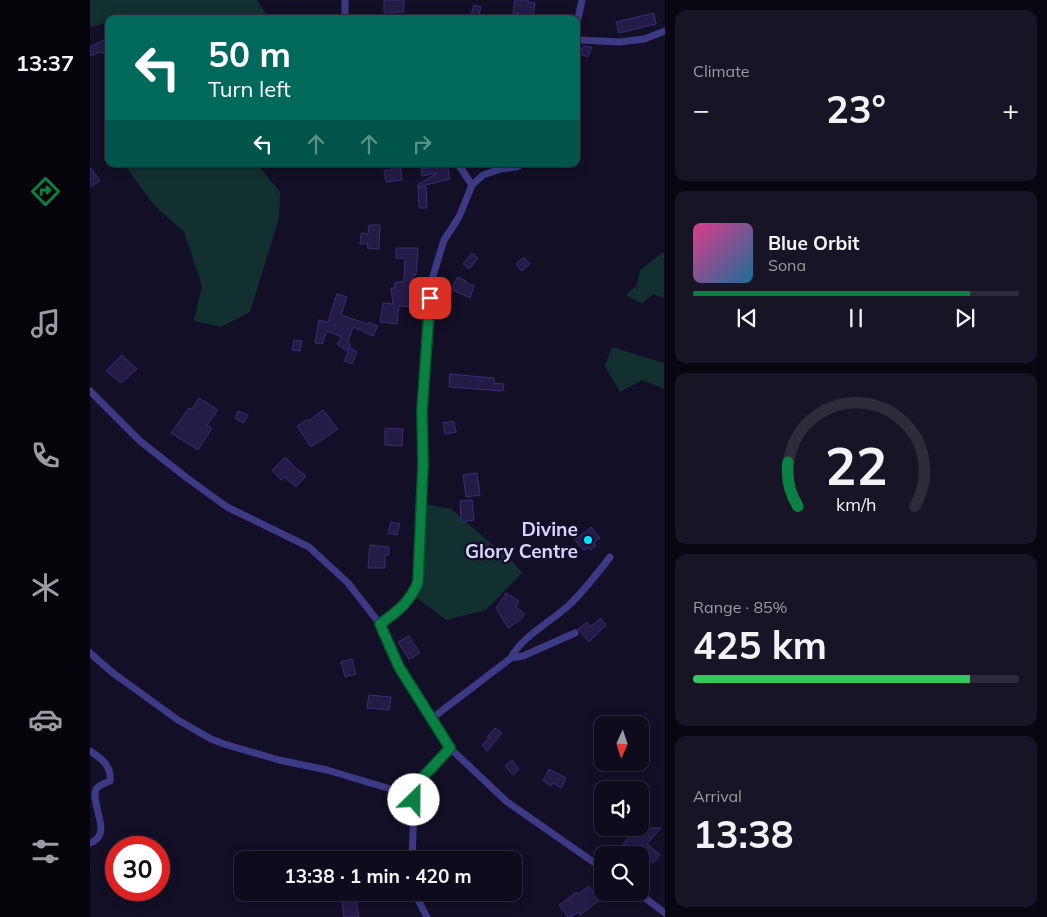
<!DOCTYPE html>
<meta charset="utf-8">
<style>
body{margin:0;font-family:Mulish,sans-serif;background:#171425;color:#f1f3f6;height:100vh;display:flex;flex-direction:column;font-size:19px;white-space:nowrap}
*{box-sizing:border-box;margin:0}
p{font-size:16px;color:#9b9ba3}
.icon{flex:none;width:28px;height:28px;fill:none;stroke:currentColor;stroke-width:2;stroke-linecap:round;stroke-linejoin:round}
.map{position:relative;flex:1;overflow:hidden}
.side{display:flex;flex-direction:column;gap:10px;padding:10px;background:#08060f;width:382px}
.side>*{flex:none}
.banner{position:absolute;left:15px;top:15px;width:475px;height:152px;border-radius:10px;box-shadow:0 2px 12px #0003,0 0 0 1px #2e2b3b;background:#00695c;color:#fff;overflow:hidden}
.needle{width:32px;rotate:183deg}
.buttons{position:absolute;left:504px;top:716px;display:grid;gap:10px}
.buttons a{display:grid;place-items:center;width:55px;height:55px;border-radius:10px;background:#0e0b1c;box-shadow:0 2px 12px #0003,0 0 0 1px #2e2b3b;font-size:25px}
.speed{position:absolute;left:15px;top:836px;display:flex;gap:10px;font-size:25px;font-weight:700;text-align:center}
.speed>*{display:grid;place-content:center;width:65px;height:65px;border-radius:50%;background:#0e0b1c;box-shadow:0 2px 12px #0003,0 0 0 1px #2e2b3b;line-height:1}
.speed .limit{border:8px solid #d22;background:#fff;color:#111}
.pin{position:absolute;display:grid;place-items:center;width:42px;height:42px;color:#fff;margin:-21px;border-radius:10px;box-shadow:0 2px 8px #0006}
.me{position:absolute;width:55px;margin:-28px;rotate:23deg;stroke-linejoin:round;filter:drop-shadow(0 0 4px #0008)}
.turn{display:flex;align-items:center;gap:18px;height:105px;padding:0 20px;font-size:22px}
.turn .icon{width:65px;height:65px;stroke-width:2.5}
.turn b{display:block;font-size:35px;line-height:42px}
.lanes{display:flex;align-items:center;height:48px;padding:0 20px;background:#0003;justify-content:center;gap:25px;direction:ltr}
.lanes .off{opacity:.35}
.big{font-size:38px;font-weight:700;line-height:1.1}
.side .widget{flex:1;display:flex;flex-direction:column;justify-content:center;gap:8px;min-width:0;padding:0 18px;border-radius:10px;background:#171425}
.side .dial{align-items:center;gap:0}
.dial svg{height:130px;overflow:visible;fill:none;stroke:#2e2b3b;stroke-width:7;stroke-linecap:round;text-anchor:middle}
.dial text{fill:#f1f3f6;stroke:none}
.song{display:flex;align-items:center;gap:15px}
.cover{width:60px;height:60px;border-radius:8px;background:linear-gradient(135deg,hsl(330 70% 55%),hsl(200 70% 35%))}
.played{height:5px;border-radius:2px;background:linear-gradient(90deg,#0b8043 85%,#2e2b3b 85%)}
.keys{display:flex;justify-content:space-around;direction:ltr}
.heat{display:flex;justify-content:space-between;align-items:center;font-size:28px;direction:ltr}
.charge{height:8px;border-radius:4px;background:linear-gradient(90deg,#34c759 85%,#2e2b3b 0)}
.trip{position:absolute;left:144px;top:851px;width:288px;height:50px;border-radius:10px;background:#0e0b1c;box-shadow:0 2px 12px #0003,0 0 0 1px #2e2b3b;font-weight:700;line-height:50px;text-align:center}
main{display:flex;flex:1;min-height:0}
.dock{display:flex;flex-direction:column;width:90px;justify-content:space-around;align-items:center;background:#06040b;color:#9b9ba3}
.dock .icon{width:35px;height:35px}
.dock .current{color:#0b8043}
.dock b{font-size:22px;color:#f1f3f6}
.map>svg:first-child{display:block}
.green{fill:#12302f}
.building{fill:#241b47;stroke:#3b2d73}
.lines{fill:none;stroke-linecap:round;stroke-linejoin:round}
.street{stroke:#3d3a85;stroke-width:7}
.route-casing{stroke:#07532c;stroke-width:12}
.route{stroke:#0b8043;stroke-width:9}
.poi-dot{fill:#00e5ff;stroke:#130f26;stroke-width:2}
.labels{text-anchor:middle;stroke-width:5;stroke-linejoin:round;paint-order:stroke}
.poi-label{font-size:19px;font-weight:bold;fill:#d9d4ff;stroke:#130f26;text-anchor:end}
</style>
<main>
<nav class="dock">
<b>13:37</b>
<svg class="icon current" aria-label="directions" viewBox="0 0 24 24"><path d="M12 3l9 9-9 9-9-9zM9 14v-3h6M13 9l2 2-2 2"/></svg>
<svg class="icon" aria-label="music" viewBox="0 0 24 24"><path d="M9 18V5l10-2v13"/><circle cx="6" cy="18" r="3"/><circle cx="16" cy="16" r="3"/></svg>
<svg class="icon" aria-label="phone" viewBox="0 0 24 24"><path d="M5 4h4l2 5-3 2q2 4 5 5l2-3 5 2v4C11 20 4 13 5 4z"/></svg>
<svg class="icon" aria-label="climate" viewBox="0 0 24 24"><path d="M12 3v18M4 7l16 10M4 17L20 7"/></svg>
<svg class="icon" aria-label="car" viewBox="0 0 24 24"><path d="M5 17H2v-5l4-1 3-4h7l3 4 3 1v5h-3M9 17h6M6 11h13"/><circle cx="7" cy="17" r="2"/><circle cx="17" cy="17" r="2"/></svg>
<svg class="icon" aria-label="filters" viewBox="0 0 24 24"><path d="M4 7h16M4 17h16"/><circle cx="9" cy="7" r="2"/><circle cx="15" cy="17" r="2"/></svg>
</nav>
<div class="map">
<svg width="575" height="917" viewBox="0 0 575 917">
<rect width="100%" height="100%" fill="#130f26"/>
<path class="green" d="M0,0h167l10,15v4h-158v3l-17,5 -2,-2z
M41,164h126l23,28 -1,26 -29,94 -29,15 -27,-6 8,-35 -18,-54 -30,-27 -28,-38z
M572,253h2v45l-11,-4 -11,10 -16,-9 11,-10 3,-15z
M522,347l52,16v26l-22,-9 -22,12 -15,-26z
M335,504l26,5 63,54 8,10 -36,37 -40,10 -29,-22 4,-17z"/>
<path class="building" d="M294,0h20v12l-20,1z
M425,0h13v2l7,1 -2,13 -20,-3z
M384,5l7,2 -3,11 -7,-3z
M564,13l2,11 -37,9 -3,-11z
M14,40l5,1v12l-4,1 -5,-2 -10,4v-9z
M493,46l9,1 -4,10 -8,-3z
M353,164h4l3,15 -32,8 -1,-2 20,-12 -15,3 -1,-7z
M310,165l2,15 -16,2 -2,-11 9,-2 -1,-3z
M0,167l10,14 -10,6z
M328,187h8l1,21h-8z
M279,225h11l-1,24 -12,-1 1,-4h-8l1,-11 7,1z
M306,248h22l-2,27h-3v5h-2l2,15 -1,12 -13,-1 -2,18 -17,-2 3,-19 10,1 -2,-16h4l-1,-5 10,-2 1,-23h-9z
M382,253l6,5 -9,11 -6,-5z
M434,257l6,7 -8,7 -6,-7z
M368,277l8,4 -1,1 9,4 -4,12 -19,-9z
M247,294l10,3 -6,18 27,9 1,-2 9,4 -5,10 -20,-9 -5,15 3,3 -4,6 -10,-7 5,-7 -15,-6 -5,13 -7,-1 4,-23 9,2z
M204,340l8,1 -2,10 -8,-1z
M260,348l7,4 -5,12 -8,-3z
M32,355l15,14 -16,14 -15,-12z
M360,374l44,4v5l10,1 -1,7 -54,-4z
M109,398l19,12 -11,15 5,3 -14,22 -27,-17 18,-25 3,1z
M233,410l15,19 -27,18 -14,-21 11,-7 1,2z
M148,411l10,4 -4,8 -9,-4z
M364,421l2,11 -11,2 -2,-11z
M295,428l18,1 -1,17 -17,-1z
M195,457l14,14 7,5 -10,11 -12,-10 -3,3 -9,-10z
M387,473l3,22 -14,2 -3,-22z
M382,500l2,20 -13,2 -1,-21z
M301,522l9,2 -3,11 -9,-2z
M501,527l9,11 -6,5 2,3 -6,4 -2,-3 -4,4 -9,-11z
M280,545l19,2v8h-4v13h-17z
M416,593l13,8 -3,6 9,7 -5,6 -12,8 -12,-20z
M511,618l5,7 -17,17 -11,-13 9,-7 3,5z
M319,636l11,17 -11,6 -11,-17z
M262,659l4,15 -11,3 -4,-15z
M279,695l22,2 -2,13 -22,-2z
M405,728l7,5 -15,18 -5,-6 7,-7 -2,-1z
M422,760l7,9 -6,6 -8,-9z
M459,769l17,9 -5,10 -8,-5 -2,3 -8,-5z
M547,828h24l-14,16 13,11 -7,8 -10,-8h-7l-13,-11z
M499,886l11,14 -20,15 -2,-3 -7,5h-3l-9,-12 18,-13 1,2z
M346,892h23l-3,9z
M265,893l4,24h-15l-3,-22z"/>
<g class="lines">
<path class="street" d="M255,19v-19
M486,28l6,-28
M486,42l3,-2 41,2 24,-3 21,-8
M368,164l14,21
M0,391l50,50 47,37 40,29 82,40 39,36 32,41 19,43 52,82 55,52 96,67
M290,624c17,-12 30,-23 38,-42l5,-117 -1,-55 10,-131 12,-39 15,-23 13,-32 11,-10 17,-6 16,-2 7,-3
M0,653l23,20 65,47 33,19 13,5 55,16 48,10 77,23 8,-4 39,-40
M421,658l12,-2 52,-23
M341,719l80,-61c9,-20 41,-37 58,-53 15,-14 28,-31 41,-48
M0,751c11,7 22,15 20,30 -5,2 -11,4 -14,8 -6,16 18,46 -6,54
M322,860l2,-53 -2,-18
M324,892l13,25
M547,892l28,21"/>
</g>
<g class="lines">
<g class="route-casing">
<path id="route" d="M324,800l-2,-11 38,-41 -51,-81 -19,-43c17,-12 30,-22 38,-42l5,-117 -1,-55 8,-112"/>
</g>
<use href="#route" class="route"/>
</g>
<circle class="poi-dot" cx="498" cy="540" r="5"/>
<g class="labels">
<g class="poi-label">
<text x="488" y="536">Divine<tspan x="488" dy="22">Glory Centre</tspan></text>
</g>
</g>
</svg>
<div class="buttons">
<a><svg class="needle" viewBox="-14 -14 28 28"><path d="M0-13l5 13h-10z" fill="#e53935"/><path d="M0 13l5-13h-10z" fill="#9b9ba3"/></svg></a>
<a><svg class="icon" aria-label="sound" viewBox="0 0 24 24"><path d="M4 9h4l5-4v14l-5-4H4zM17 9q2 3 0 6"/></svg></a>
<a><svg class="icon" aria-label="search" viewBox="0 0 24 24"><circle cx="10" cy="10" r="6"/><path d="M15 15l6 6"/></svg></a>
</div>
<div class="speed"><div class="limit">30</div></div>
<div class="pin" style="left:340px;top:298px;background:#d93025"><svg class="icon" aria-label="arrive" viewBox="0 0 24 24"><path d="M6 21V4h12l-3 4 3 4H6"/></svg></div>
<svg class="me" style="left:324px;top:800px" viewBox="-20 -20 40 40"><circle r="19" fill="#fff"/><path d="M0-13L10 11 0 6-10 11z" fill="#0b8043"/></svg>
<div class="trip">13:38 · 1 min · 420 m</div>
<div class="banner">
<div class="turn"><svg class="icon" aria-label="left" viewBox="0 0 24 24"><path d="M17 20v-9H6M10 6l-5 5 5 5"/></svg><div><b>50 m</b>Turn left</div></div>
<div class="lanes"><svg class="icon" aria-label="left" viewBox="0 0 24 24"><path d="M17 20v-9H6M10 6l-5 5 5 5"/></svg><svg class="icon off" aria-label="ahead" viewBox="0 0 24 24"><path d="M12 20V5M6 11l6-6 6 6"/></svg><svg class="icon off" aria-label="ahead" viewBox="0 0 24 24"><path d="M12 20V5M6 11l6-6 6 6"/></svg><svg class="icon off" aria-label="right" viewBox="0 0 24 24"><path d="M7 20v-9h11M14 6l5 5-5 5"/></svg></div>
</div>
</div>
<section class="side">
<div class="widget"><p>Climate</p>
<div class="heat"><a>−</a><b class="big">23°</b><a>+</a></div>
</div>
<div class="widget">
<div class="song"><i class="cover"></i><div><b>Blue Orbit</b><p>Sona</p></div></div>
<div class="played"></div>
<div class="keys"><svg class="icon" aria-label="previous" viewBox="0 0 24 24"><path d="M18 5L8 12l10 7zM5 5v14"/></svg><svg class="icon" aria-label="pause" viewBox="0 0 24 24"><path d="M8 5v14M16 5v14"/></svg><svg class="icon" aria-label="next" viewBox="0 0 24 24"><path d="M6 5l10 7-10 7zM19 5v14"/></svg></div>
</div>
<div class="widget dial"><svg viewBox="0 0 100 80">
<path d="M14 69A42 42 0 1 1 86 69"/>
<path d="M14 69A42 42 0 0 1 8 42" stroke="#0b8043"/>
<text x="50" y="56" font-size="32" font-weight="700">22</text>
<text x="50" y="72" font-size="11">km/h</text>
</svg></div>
<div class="widget"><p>Range · 85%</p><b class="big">425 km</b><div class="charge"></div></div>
<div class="widget"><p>Arrival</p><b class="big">13:38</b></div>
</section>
</main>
